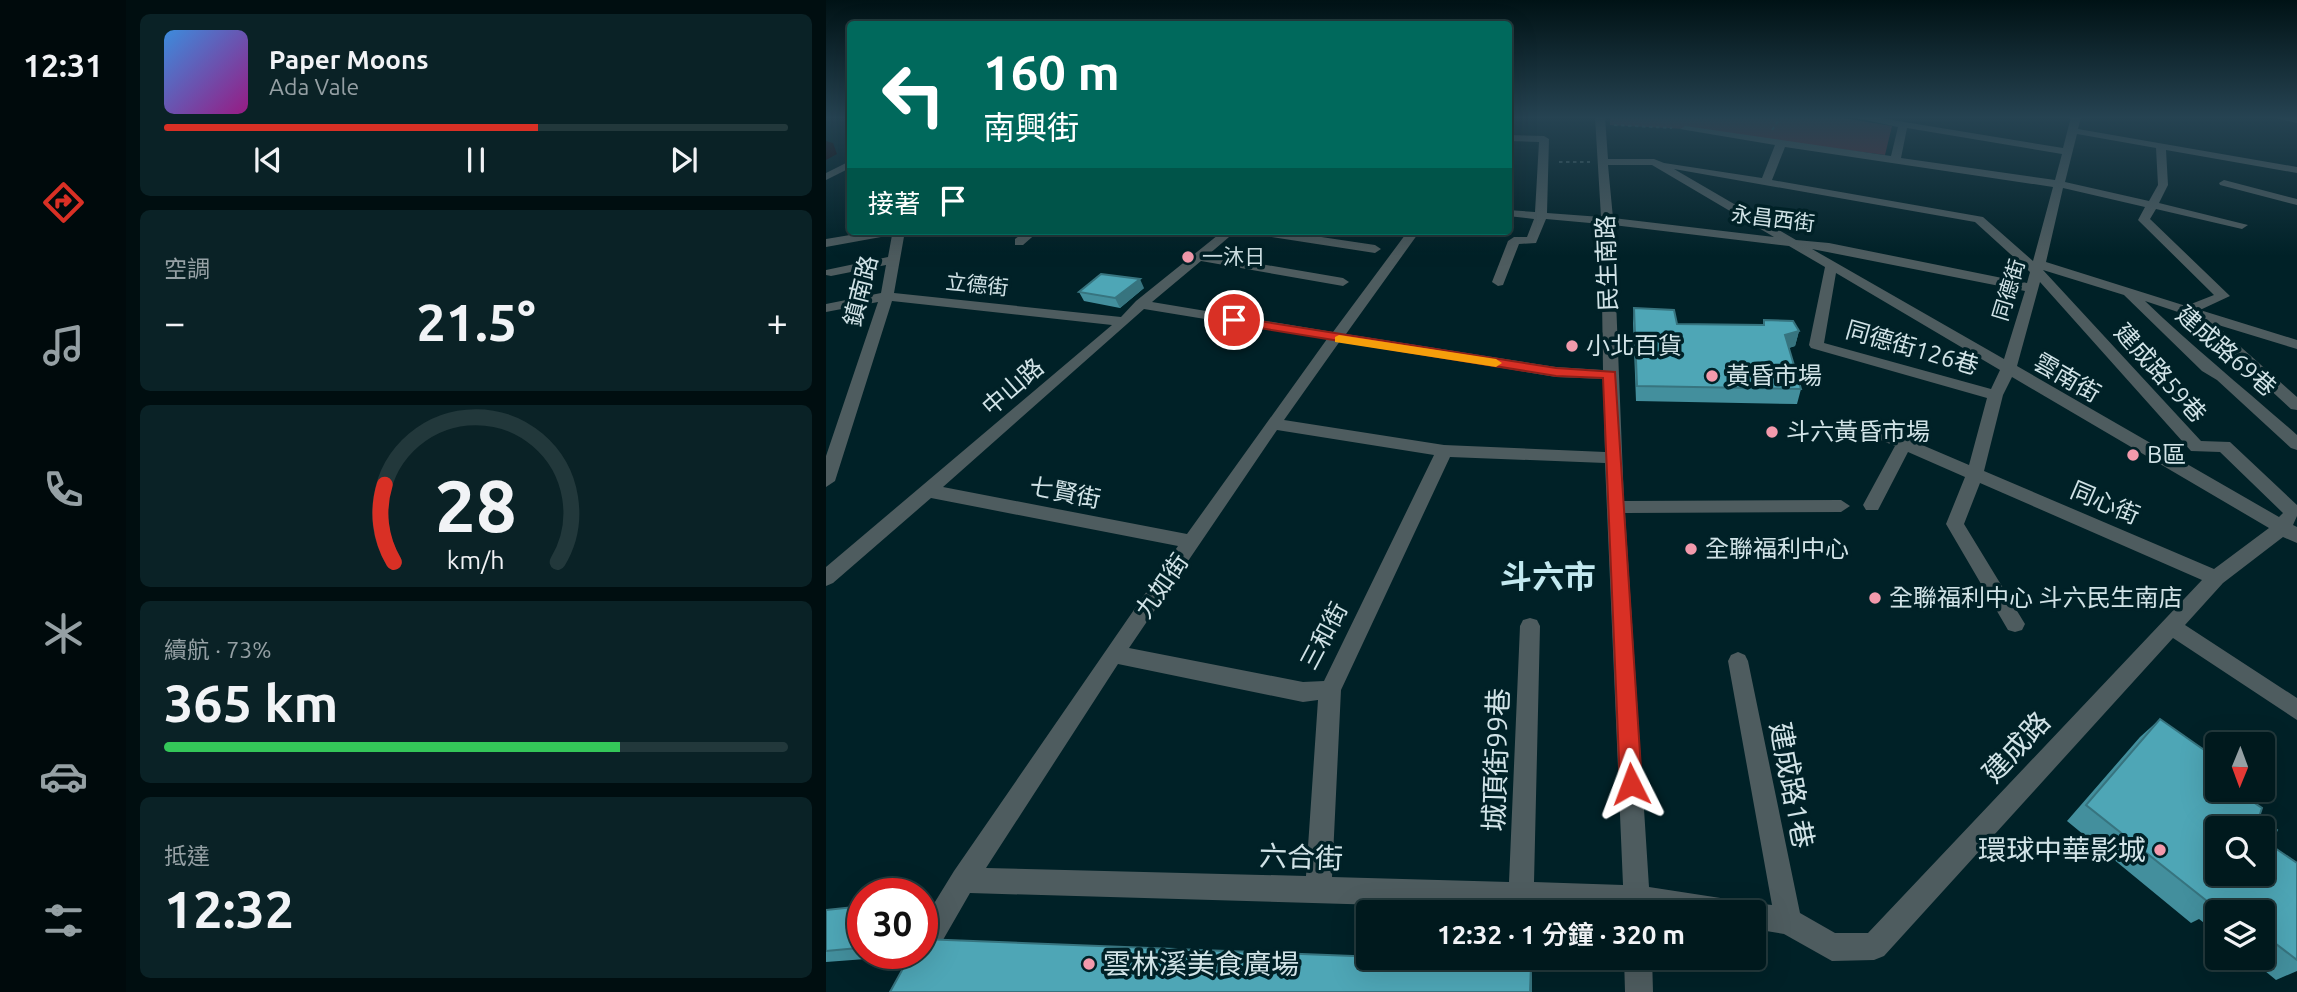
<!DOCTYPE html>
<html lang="zh-TW">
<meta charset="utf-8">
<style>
body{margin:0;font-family:Ubuntu,"Noto Sans TC",sans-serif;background:#0a2226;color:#f1f3f6;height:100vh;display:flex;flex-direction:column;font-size:26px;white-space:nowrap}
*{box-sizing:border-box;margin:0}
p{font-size:23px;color:#95a0a4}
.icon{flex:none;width:38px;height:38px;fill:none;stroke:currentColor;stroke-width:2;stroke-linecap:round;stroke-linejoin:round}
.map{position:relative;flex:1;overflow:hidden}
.panel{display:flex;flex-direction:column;gap:14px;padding:14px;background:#000e10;width:700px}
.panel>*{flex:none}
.top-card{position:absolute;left:21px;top:21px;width:665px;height:214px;border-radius:7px;box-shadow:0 7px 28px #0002,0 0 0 2px #22383b;background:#00695c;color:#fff;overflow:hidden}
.needle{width:46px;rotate:181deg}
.fabs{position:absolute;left:1379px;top:732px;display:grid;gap:14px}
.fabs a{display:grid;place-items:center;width:70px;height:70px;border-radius:7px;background:#00191d;box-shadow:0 7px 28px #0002,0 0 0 2px #22383b;font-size:35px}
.speed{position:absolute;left:21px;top:878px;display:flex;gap:14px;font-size:35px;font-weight:700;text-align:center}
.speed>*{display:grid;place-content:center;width:91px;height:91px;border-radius:50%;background:#00191d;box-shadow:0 7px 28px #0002,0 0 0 2px #22383b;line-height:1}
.speed .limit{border:10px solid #d22;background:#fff;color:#111}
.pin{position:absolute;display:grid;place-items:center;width:60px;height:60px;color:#fff;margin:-30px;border:4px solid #fff;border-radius:50%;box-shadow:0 2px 7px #0007}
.me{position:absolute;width:77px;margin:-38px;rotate:357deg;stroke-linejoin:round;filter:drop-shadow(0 0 5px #0008)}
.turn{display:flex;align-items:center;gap:24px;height:147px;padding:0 21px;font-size:32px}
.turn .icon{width:91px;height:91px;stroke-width:2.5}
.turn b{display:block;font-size:49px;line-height:60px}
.then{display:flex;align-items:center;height:66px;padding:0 21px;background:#0003;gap:14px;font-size:26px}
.big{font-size:52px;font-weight:600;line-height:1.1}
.panel .tile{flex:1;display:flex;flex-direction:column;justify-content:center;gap:10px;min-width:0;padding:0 24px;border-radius:10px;background:#0a2226}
.panel .dial{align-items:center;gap:0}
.dial svg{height:182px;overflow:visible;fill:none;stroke:#22383b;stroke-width:7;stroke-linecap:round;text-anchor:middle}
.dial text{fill:#f1f3f6;stroke:none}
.song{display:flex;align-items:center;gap:21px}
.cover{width:84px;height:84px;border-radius:10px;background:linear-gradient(135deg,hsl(210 70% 55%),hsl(310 70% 35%))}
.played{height:7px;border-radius:4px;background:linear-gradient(90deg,#d93025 60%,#22383b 60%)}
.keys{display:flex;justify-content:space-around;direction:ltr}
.heat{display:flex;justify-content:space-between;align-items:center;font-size:38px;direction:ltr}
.charge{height:10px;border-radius:5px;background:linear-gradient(90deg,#34c759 73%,#22383b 0)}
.trip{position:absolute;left:530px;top:900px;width:410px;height:70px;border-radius:7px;background:#00191d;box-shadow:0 7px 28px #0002,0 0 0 2px #22383b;font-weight:600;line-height:70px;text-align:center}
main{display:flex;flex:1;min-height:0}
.dock{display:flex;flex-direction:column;width:126px;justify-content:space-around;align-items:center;background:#000a0c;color:#95a0a4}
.dock .icon{width:49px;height:49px}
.dock .on{color:#d93025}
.dock b{font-size:32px;color:#f1f3f6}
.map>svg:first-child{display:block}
.green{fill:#642e3b}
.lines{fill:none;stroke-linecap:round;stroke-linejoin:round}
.river{fill:#180003;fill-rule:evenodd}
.path{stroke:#425f64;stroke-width:2;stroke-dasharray:3.5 3.5;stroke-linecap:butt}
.minor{fill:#4e5c5f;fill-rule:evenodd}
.wall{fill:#438f9d}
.shaded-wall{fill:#37747f}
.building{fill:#4ea6b6;stroke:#37747f;stroke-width:2;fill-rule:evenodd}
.route{fill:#d93025;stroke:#8d1f18;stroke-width:2}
.slow{fill:#f59e0b}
.poi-dot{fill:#f39aac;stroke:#002127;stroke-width:2.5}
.labels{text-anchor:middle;stroke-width:7;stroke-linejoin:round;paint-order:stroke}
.far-street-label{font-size:21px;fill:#d1e3e7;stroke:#002127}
.far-poi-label{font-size:21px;fill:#d1e3e7;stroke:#002127;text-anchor:start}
.street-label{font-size:24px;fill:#d1e3e7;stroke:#002127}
.poi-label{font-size:24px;fill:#d1e3e7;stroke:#002127;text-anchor:start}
.near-street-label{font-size:28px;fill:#d1e3e7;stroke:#002127}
.near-poi-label{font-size:28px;fill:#d1e3e7;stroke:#002127;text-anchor:end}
.district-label{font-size:32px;font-weight:bold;fill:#c3e9f0;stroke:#002127}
</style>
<main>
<nav class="dock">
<b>12:31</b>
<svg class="icon on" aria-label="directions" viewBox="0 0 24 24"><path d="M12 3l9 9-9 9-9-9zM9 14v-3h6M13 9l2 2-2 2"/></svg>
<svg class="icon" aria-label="music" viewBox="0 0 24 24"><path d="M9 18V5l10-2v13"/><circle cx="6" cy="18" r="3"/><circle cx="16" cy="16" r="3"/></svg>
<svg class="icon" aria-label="phone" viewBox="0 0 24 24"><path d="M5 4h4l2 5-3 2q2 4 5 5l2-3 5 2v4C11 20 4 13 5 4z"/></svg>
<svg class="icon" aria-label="climate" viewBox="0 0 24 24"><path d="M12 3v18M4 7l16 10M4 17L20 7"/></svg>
<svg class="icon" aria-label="car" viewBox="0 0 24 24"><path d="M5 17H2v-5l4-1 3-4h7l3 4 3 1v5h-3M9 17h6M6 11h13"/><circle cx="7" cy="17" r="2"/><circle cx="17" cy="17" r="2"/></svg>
<svg class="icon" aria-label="filters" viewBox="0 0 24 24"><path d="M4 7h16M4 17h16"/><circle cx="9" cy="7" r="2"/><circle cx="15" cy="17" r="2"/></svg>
</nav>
<section class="panel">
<div class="tile">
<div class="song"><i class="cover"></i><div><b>Paper Moons</b><p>Ada Vale</p></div></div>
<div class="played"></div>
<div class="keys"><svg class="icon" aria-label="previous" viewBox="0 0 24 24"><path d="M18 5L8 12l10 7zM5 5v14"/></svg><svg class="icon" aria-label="pause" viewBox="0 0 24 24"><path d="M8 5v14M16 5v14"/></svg><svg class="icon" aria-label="next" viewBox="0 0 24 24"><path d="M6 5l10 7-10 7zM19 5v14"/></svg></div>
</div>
<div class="tile"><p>空調</p>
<div class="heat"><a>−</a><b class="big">21.5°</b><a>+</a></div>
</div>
<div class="tile dial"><svg viewBox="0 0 100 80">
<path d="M14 69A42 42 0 1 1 86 69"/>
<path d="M14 69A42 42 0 0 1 10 35" stroke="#d93025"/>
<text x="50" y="56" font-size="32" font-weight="700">28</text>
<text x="50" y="72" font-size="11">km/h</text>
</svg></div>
<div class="tile"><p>續航 · 73%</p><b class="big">365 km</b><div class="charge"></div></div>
<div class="tile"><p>抵達</p><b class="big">12:32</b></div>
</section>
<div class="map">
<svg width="1471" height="992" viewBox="0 0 1471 992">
<rect width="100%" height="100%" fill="#002127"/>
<path class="green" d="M784,117h227l55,9 -7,29 -200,-26 -75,-4z"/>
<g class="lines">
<path class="river" d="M0,141l7,2 4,11 -11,6z"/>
<path class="path" d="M788,125l58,3
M946,130l9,-13
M733,162h31"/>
<path class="minor" d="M769,117h10l3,42h46l10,4 98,15 13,-33 -95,-16 5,-3 206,30 7,-29 -47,-10h23l189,31 8,-31h10l-3,12 219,38v6l-131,-23 2,35 -9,18 89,22 -6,4 -86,-20 -6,10 80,77 -30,14 97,30v9l-82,-25 82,73v13l-6,-1 -101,-93 -45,-15c49,47 101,89 152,134v15l-6,-2 -74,-68 -15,-9 -78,-76 -81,-25 158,171 29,1 67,63v11l-4,9 4,2v16l-14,-6 -60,46 -38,42 112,73v22l-124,-82 -289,318 -10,4 -42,1 -48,-27 -30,-5v-17h-11l2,-5 9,-4 18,2 -44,-244 3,-6 7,-3 7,3 3,6 52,252 35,20h33l334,-353 -222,-97 -16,41 61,100 -3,6 -7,2 -7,-2 -62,-106 19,-47 -57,-25 -30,58h-12l-3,-5 32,-59 -34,-14 -2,-4 2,-4h12l96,41 18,-67 -176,-50 -2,-3 16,-78 -36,-21 -176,-21 11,276 217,-1 9,6 -9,6 -216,1 24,374 78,12 9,4 4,9h-116l-654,-19 -38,66 -10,4 -10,-4 -2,-5h12v-31l32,-52 224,-325 -247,-48 -98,85 -7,3v-19l286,-242 -220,-24 -57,180 -9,6v-31l52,-154 -52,10v-8l55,-11 5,-28 -55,11 -5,-1v-5l62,-13 4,-22 -66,12v-8l48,-8h31l-11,62 227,24 15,-16 87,-70h13l-28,24 135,23 6,4 -6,4 -142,-25 -49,41 181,30 75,-101h12l-74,103 210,33 47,3 -2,-146 -55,-5 -10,24 -17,1 -16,41 -5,1 -6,-4 16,-41 6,-4h13l7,-18 -26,-3v-6l27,2 4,-70 -31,-1v-6l36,1 5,3 -2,74 54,4zM1081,128l155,26 -7,26 -154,-22zM1251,134l79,14 2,37 -9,16 -84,-19zM959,147l268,40 -20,74 -50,-44 -211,-37zM782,165h44l122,72 -161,-19zM848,169l301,53 55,50 -3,11 -198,-40 -33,-3zM1237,188l82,19 -7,13 2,2 74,73 -28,11 -140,-44zM986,249l213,42 -21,68zM1010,273l164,97 -9,19 -167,-46zM1214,282l151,169 29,1 63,61 -4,4 -262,-151zM318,309l183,30 -140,195 -244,-47zM514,341l216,36 47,2 2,73 -161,-7 -160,-25zM1186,377l257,151 -55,41 -230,-98 19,-76zM451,430l157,25 -110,226 -21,1 -174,-34zM624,457l155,6 18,422 -89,-3 6,-256 -3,-6 -7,-2 -7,2 -3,6 -11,256 -177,-5 9,-187zM292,664l185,38 15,-2 -12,176 -320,-8z
M1451,117h20v6l-18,-4z
M24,161v7l-24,12v-7z
M1398,180l73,19v6l-77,-20 -1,-2z
M200,231h13l-16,14h-8v-6z
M426,231h29l94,14 6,4 -6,4 -117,-18z
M798,957h28l1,35h-28z"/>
</g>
<path class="wall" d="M318,288l-24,20 -36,-7 -5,-9z
M808,308l43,16 86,1 1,-5 35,11 -4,15 -6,2 12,41 -4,15 -161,-3 -3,-78z
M1334,719l57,70 14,8 7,-5 21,25 10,27 28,19v108l-21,9 -28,-23h15v-45h-46v21l-18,-14 -8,4 -124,-102 73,-84z
M37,906v48h19l-3,4 -53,4v-52z"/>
<path class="shaded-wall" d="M314,279l4,9 -24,20 -5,-10z
M973,331l-4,15 -14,4 4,-15z
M37,940v10l-5,-2z
M44,954h12l-3,4z
M705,963l1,13v16h-2z"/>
<path class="building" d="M275,274l39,5 -25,19 -36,-6z
M808,308l40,2 3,14 87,1v-5l29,1 6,10 -14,4 16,54 -164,-3z
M1334,719l57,40v30h4l15,13 2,-10 24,16 -3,9 18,13 -8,14 28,19v97l-34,-26v-22h-29l-11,-8 -6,5 -131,-104zM1391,828h46v45h-46z
M37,906v34l-5,8 -32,3v-41z
M96,939l609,24 -1,29h-640l21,-38h11z"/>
<linearGradient id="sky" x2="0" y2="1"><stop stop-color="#001215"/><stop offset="0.46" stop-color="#264352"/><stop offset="1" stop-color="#264352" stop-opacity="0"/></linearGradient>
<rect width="1471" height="256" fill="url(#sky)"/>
<path class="route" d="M408,317l322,51 59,4 27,412 -4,7 -7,3 -8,-3 -3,-7 -17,-406 -47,-2 -327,-53v-5z"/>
<path class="slow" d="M513,335l157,24 6,4 -6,4 -161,-25v-5z"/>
<g class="poi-dot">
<circle cx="362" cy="257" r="7"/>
<circle cx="746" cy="346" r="7"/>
<circle cx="886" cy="376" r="7"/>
<circle cx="946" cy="432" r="7"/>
<circle cx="1307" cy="455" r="7"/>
<circle cx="865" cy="549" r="7"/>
<circle cx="1049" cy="598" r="7"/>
<circle cx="1334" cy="850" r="7"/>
<circle cx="263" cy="964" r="7"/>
</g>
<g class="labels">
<g class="far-street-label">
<text transform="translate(947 219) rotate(7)" y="7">永昌西街</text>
<text transform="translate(151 285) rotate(6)" y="7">立德街</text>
<text transform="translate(1183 290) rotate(-73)" y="7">同德街</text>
</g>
<g class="far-poi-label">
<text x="376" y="264">一沐日</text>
</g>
<g class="street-label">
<text transform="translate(781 263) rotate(-92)" y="8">民生南路</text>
<text transform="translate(35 291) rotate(-76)" y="8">鎮南路</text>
<text transform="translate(1086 348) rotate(16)" y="8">同德街126巷</text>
<text transform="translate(1400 351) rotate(41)" y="8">建成路69巷</text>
<text transform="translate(1334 373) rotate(48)" y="8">建成路59巷</text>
<text transform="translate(1241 378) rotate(30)" y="8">雲南街</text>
<text transform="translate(187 387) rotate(-41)" y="8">中山路</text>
<text transform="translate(239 493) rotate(11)" y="8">七賢街</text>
<text transform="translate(1279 503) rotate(23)" y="8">同心街</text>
<text transform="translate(336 586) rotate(-55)" y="8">九如街</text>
<text transform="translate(498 636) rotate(-62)" y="8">三和街</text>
</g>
<g class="poi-label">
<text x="760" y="354">小北百貨</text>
<text x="900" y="384">黃昏市場</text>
<text x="960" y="440">斗六黃昏市場</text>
<text x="1321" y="463">B區</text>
<text x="879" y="557">全聯福利中心</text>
<text x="1063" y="606">全聯福利中心 斗六民生南店</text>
</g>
<g class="near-street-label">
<text transform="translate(1190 747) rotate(-47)" y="10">建成路</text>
<text transform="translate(670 760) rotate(-88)" y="10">城頂街99巷</text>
<text transform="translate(966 785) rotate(79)" y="10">建成路1巷</text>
<text transform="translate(475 857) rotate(2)" y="10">六合街</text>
</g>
<g class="near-poi-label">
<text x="1320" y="860">環球中華影城</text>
<text x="277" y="974" text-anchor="start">雲林溪美食廣場</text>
</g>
<g class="district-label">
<text x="722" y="588">斗六市</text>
</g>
</g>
</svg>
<div class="fabs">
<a><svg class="needle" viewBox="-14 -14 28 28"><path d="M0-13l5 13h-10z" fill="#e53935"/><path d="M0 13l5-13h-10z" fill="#95a0a4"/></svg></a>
<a><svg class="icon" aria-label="search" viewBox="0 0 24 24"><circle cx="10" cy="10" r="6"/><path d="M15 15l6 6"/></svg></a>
<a><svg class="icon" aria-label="layers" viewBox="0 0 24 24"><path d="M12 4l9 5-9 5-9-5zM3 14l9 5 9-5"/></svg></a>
</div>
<div class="speed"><div class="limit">30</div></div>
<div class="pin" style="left:408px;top:320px;background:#d93025"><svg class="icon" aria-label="arrive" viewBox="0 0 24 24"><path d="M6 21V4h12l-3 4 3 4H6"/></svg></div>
<svg class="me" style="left:805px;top:784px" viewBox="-20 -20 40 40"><path d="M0-17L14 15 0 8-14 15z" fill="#d93025" stroke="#fff" stroke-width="4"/></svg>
<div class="trip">12:32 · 1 分鐘 · 320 m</div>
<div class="top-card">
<div class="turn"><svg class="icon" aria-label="left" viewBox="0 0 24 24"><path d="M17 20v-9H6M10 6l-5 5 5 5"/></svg><div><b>160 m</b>南興街</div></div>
<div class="then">接著<svg class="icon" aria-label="arrive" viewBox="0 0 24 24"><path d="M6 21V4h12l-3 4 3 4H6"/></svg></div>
</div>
</div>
</main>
